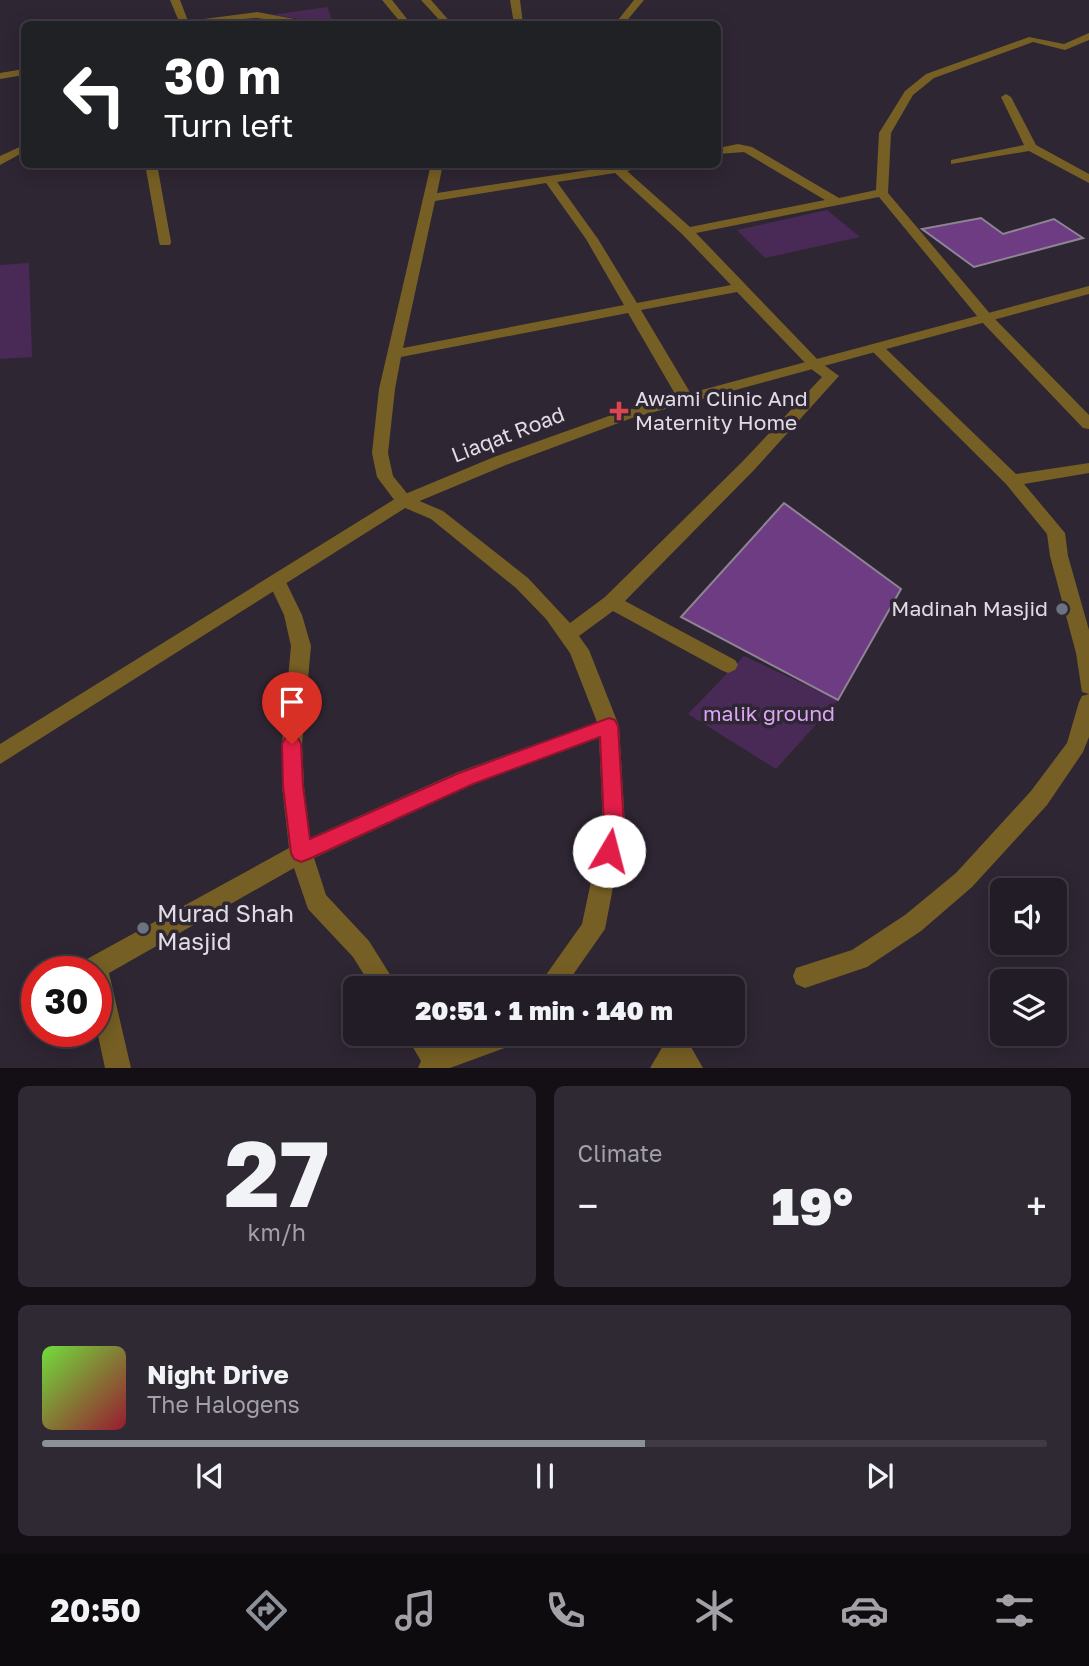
<!DOCTYPE html>
<meta charset="utf-8">
<style>
body{margin:0;font-family:"Golos Text",sans-serif;background:#2e2932;color:#f1f3f6;height:100vh;display:flex;flex-direction:column;font-size:26px;white-space:nowrap}
*{box-sizing:border-box;margin:0}
p{font-size:23px;color:#a2a1a7}
.icon{flex:none;width:38px;height:38px;fill:none;stroke:currentColor;stroke-width:2;stroke-linecap:round;stroke-linejoin:round}
.map{position:relative;height:1068px;overflow:hidden}
.side{display:flex;flex-direction:column;gap:18px;padding:18px;background:#130f15;flex:1}
.side>*{flex:none}
.top-card{position:absolute;left:21px;top:21px;width:700px;height:147px;border-radius:10px;box-shadow:0 4px 18px #0003,0 0 0 2px #3f3a43;background:#202124;color:#fff;overflow:hidden}
.buttons{position:absolute;left:990px;top:878px;display:grid;gap:14px}
.buttons a{display:grid;place-items:center;width:77px;height:77px;border-radius:10px;background:#221c26;box-shadow:0 4px 18px #0003,0 0 0 2px #3f3a43;font-size:35px}
.speed{position:absolute;left:21px;top:956px;display:flex;gap:14px;font-size:35px;font-weight:700;text-align:center}
.speed>*{display:grid;place-content:center;width:91px;height:91px;border-radius:50%;background:#221c26;box-shadow:0 4px 18px #0003,0 0 0 2px #3f3a43;line-height:1}
.speed .limit{border:10px solid #d22;background:#fff;color:#111}
.pin{position:absolute;display:grid;place-items:center;width:60px;height:60px;color:#fff;margin:-72px -30px;border-radius:50% 50% 50% 0;rotate:-45deg;box-shadow:0 0 7px #0007}
.pin .icon{rotate:45deg}
.me{position:absolute;width:77px;margin:-38px;rotate:8deg;stroke-linejoin:round;filter:drop-shadow(0 0 5px #0008)}
.turn{display:flex;align-items:center;gap:24px;height:147px;padding:0 28px;font-size:32px}
.turn .icon{width:91px;height:91px;stroke-width:2.5}
.turn b{display:block;font-size:49px;line-height:60px}
.big{font-size:52px;font-weight:800;line-height:1.1}
.side .card{flex:1;display:flex;flex-direction:column;justify-content:center;gap:10px;min-width:0;padding:0 24px;border-radius:10px;background:#2e2932}
.side .dial{align-items:center;gap:0}
.dial b{font-size:91px;line-height:1}
.song{display:flex;align-items:center;gap:21px}
.cover{width:84px;height:84px;border-radius:10px;background:linear-gradient(135deg,hsl(100 70% 55%),hsl(350 70% 35%))}
.played{height:7px;border-radius:4px;background:linear-gradient(90deg,#8c9099 60%,#3f3a43 60%)}
.keys{display:flex;justify-content:space-around;direction:ltr}
.heat{display:flex;justify-content:space-between;align-items:center;font-size:38px;direction:ltr}
.side .tiles{flex:1;display:grid;gap:18px;grid-template-columns:1fr 1fr}
.card:last-child{grid-column:span 2}
.trip{position:absolute;left:343px;top:976px;width:402px;height:70px;border-radius:10px;background:#221c26;box-shadow:0 4px 18px #0003,0 0 0 2px #3f3a43;font-weight:800;line-height:70px;text-align:center}
.menu{display:flex;height:112px;justify-content:space-around;align-items:center;background:#0e0b0f;color:#a2a1a7}
.menu .icon{width:49px;height:49px}
.menu .active{color:#8c9099}
.menu b{font-size:32px;color:#f1f3f6}
.map>svg:first-child{display:block}
.green{fill:#492a56}
.building{fill:#6d3c83;stroke:#8e8494;stroke-width:2}
.lines{fill:none;stroke-linecap:round;stroke-linejoin:round}
.minor{fill:#765f24;fill-rule:evenodd}
.tertiary{fill:#765f24;fill-rule:evenodd}
.route{fill:#e11d48;stroke:#92132f;stroke-width:2}
.health-dot{fill:#e0444e;stroke:#2e2633;stroke-width:2.5}
.worship-dot{fill:#6b7280;stroke:#2e2633;stroke-width:2.5}
.labels{text-anchor:middle;stroke-width:7;stroke-linejoin:round;paint-order:stroke}
.poi-label{font-size:21px;fill:#e1dbe4;stroke:#2e2633;text-anchor:start}
.street-label{font-size:21px;fill:#e1dbe4;stroke:#2e2633}
.park-label{font-size:21px;fill:#dca6f5;stroke:#2e2633}
.near-poi-label{font-size:24px;fill:#e1dbe4;stroke:#2e2633;text-anchor:start}
</style>
<div class="map">
<svg width="1089" height="1068" viewBox="0 0 1089 1068">
<rect width="100%" height="100%" fill="#2e2633"/>
<path class="green" d="M327,7l7,17 -62,-9z
M827,210l33,27 -95,21 -28,-28z
M29,263l3,94 -32,2v-94z
M744,656l94,44 -62,69 -88,-55z"/>
<path class="building" d="M981,218l22,16 51,-15 29,19 -109,29 -52,-38z
M784,503l117,86 -63,111 -157,-83z"/>
<g class="lines">
<path class="minor" d="M170,0h10l8,21 69,-9 64,12h-20l-44,-6 -77,6z
M382,0h10l19,24h-9z
M421,0h10l21,24h-9z
M510,0h10l3,24h-9z
M634,0h10l-20,24h-15l9,-4z
M1089,33v7l-24,10 -32,-8 -99,36 -21,17 -22,38 -3,60 104,123 97,99v14l-6,-1 -101,-106 -103,-125 -183,36 124,129 19,14 -85,94 -129,131 110,59 3,5 -3,5 -7,3 -7,-3 -108,-59 -34,25 10,14 30,76 6,99 -20,104 -42,60h-27l46,-65 21,-99 -4,-87 -125,46 -160,74 12,37 43,46 30,48h-26l-20,-32 -45,-48 -14,-41 -185,105 22,95h-26l-9,-42v-55h-11l2,-12 202,-111 -7,-62v-42l9,-98 -7,-31 -16,-34 3,-5h12l19,39 9,31 -9,98 2,42 6,52 148,-66 139,-50 -27,-69 -24,-34 -30,-31 -85,-69 -33,-14 -21,-28 -5,-24 7,-64 52,-225h12l-6,29 171,-26 -2,-3h47l-26,7 63,56 135,-27 -81,-48 -26,2v-6l20,-4 14,3 87,51 37,-8 3,-57 26,-42 21,-17 103,-37 35,7zM615,173l67,61 49,51 -94,18 -39,-64 -41,-57zM546,183l40,56 38,66 -221,43 32,-147zM737,292l73,76 12,9 -80,85 -137,135 -35,26 -42,-45 -85,-67 -33,-14 -17,-21 -5,-23 7,-64 6,-32 227,-44 50,86 8,5 8,-5 -53,-89z
M24,69v6l-24,4v-6z
M1006,94l5,3 25,48 53,29v9l-60,-32 -78,13v-4l73,-15 -23,-48z
M24,145v7l-24,13v-9z
M145,164h12l14,78 -1,3h-10l-1,-3z
M877,344l5,1 134,129 73,-11v10l-65,11 41,49 3,23 21,74v64l-7,-2 -6,-39 -26,-97 -3,-22 -41,-50 -134,-133 -2,-3z
M1089,694v43l-6,15 -36,53 -75,82 -51,44 -54,36 -62,21 -9,-4 -3,-8 3,-8 56,-18 53,-35 51,-42 75,-82 36,-48 12,-41 3,-6z
M405,1034h28l7,11 32,-11h50l-4,9 -68,25h-32l3,-7z
M670,1034h28l-7,13 12,21h-53z"/>
<path class="tertiary" d="M1089,286v8l-457,124 -126,47 -96,40 -410,259v-20l398,-247 96,-40 126,-45z"/>
</g>
<path class="route" d="M609,718l6,2 3,6 6,99 -8,32 -7,3 -8,-3 -3,-6 6,-26 -4,-88 -127,47 -164,75 -8,3 -7,-3 -3,-6 -8,-67 -1,-42 3,-6 7,-2 6,2 3,6 2,42 7,53 149,-66z"/>
<path class="health-dot" d="M615.5 400.5h7v7h7v7h-7v7h-7v-7h-7v-7h7z"/>
<g class="worship-dot">
<circle cx="1062" cy="609" r="7"/>
<circle cx="143" cy="928" r="7"/>
</g>
<g class="labels">
<g class="poi-label">
<text x="635" y="406">Awami Clinic And<tspan x="635" dy="24">Maternity Home</tspan></text>
<text x="1048" y="616" text-anchor="end">Madinah Masjid</text>
</g>
<g class="street-label">
<text transform="translate(508 435) rotate(-21)" y="7">Liaqat Road</text>
</g>
<g class="park-label">
<text x="769" y="721">malik ground</text>
</g>
<g class="near-poi-label">
<text x="157" y="922">Murad Shah<tspan x="157" dy="28">Masjid</tspan></text>
</g>
</g>
</svg>
<div class="buttons">
<a><svg class="icon" aria-label="sound" viewBox="0 0 24 24"><path d="M4 9h4l5-4v14l-5-4H4zM17 9q2 3 0 6"/></svg></a>
<a><svg class="icon" aria-label="layers" viewBox="0 0 24 24"><path d="M12 4l9 5-9 5-9-5zM3 14l9 5 9-5"/></svg></a>
</div>
<div class="speed"><div class="limit">30</div></div>
<div class="pin" style="left:292px;top:744px;background:#d93025"><svg class="icon" aria-label="arrive" viewBox="0 0 24 24"><path d="M6 21V4h12l-3 4 3 4H6"/></svg></div>
<svg class="me" style="left:609px;top:851px" viewBox="-20 -20 40 40"><circle r="19" fill="#fff"/><path d="M0-13L10 11 0 6-10 11z" fill="#e11d48"/></svg>
<div class="trip">20:51 · 1 min · 140 m</div>
<div class="top-card">
<div class="turn"><svg class="icon" aria-label="left" viewBox="0 0 24 24"><path d="M17 20v-9H6M10 6l-5 5 5 5"/></svg><div><b>30 m</b>Turn left</div></div>
</div>
</div>
<section class="side">
<div class="tiles">
<div class="card dial"><b>27</b><p>km/h</p></div>
<div class="card"><p>Climate</p>
<div class="heat"><a>−</a><b class="big">19°</b><a>+</a></div>
</div>
<div class="card">
<div class="song"><i class="cover"></i><div><b>Night Drive</b><p>The Halogens</p></div></div>
<div class="played"></div>
<div class="keys"><svg class="icon" aria-label="previous" viewBox="0 0 24 24"><path d="M18 5L8 12l10 7zM5 5v14"/></svg><svg class="icon" aria-label="pause" viewBox="0 0 24 24"><path d="M8 5v14M16 5v14"/></svg><svg class="icon" aria-label="next" viewBox="0 0 24 24"><path d="M6 5l10 7-10 7zM19 5v14"/></svg></div>
</div>
</div>
</section>
<nav class="menu">
<b>20:50</b>
<svg class="icon active" aria-label="directions" viewBox="0 0 24 24"><path d="M12 3l9 9-9 9-9-9zM9 14v-3h6M13 9l2 2-2 2"/></svg>
<svg class="icon" aria-label="music" viewBox="0 0 24 24"><path d="M9 18V5l10-2v13"/><circle cx="6" cy="18" r="3"/><circle cx="16" cy="16" r="3"/></svg>
<svg class="icon" aria-label="phone" viewBox="0 0 24 24"><path d="M5 4h4l2 5-3 2q2 4 5 5l2-3 5 2v4C11 20 4 13 5 4z"/></svg>
<svg class="icon" aria-label="climate" viewBox="0 0 24 24"><path d="M12 3v18M4 7l16 10M4 17L20 7"/></svg>
<svg class="icon" aria-label="car" viewBox="0 0 24 24"><path d="M5 17H2v-5l4-1 3-4h7l3 4 3 1v5h-3M9 17h6M6 11h13"/><circle cx="7" cy="17" r="2"/><circle cx="17" cy="17" r="2"/></svg>
<svg class="icon" aria-label="filters" viewBox="0 0 24 24"><path d="M4 7h16M4 17h16"/><circle cx="9" cy="7" r="2"/><circle cx="15" cy="17" r="2"/></svg>
</nav>
